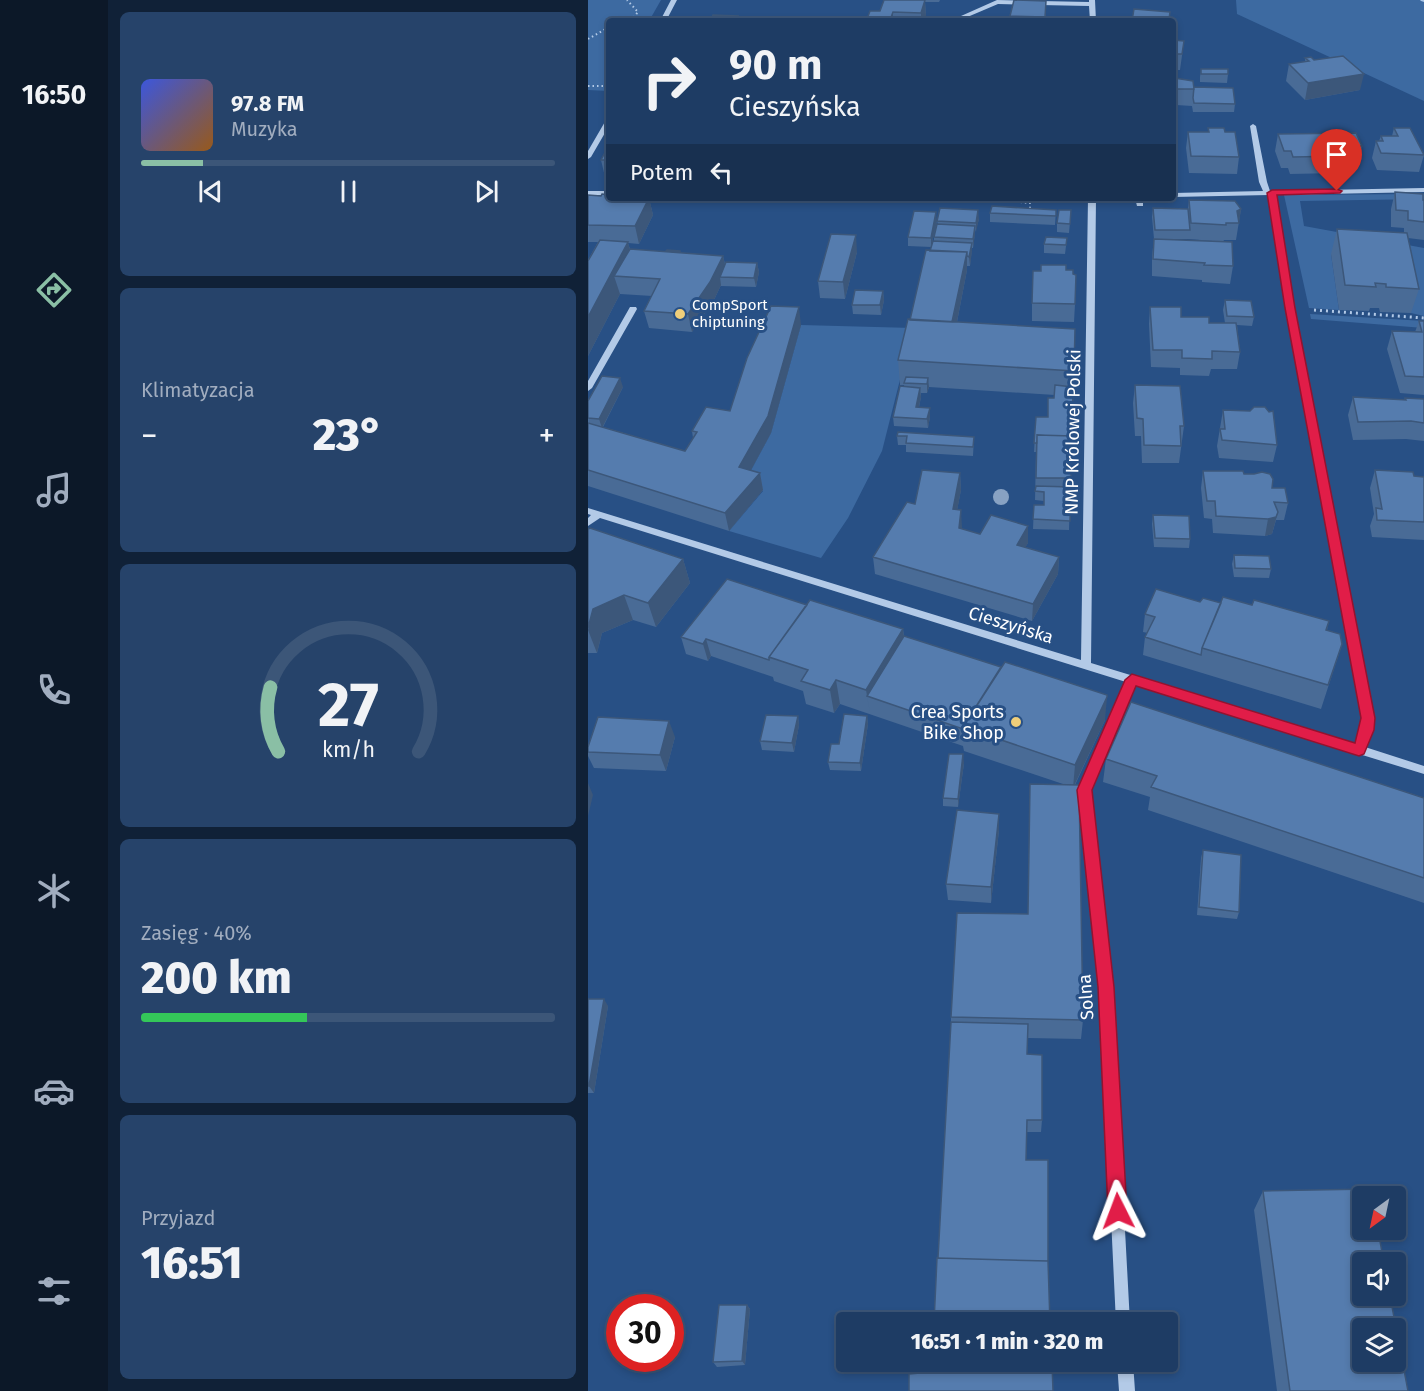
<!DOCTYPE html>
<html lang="pl">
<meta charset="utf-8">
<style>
body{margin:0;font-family:"Fira Sans",sans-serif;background:#26436a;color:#f1f3f6;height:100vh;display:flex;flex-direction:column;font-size:22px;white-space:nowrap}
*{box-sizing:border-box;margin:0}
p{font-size:20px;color:#a1adbf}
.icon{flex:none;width:33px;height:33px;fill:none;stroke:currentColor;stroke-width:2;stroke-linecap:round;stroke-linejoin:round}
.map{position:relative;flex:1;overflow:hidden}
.sheet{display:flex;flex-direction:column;gap:12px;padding:12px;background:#102137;width:480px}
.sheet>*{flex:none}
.hud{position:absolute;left:18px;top:18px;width:570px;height:183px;border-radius:6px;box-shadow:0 3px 9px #0003,0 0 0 2px #3c5678;background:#1e3c64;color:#f1f3f6;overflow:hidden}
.needle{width:39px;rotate:213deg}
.tools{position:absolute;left:764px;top:1186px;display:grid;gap:12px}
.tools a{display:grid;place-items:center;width:54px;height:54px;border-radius:6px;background:#1e3c64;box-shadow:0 3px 9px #0003,0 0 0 2px #3c5678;font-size:30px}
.speed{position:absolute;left:18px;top:1294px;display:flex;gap:12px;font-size:30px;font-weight:700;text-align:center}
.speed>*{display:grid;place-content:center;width:78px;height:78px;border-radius:50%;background:#1e3c64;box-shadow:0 3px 9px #0003,0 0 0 2px #3c5678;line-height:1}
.speed .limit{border:9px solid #d22;background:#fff;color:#111}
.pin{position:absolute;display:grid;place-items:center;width:51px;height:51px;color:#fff;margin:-62px -26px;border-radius:50% 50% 50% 0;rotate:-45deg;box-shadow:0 0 6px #0007}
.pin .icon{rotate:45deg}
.me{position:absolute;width:66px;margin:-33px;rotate:357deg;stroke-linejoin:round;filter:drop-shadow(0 0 4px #0008)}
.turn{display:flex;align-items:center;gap:21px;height:126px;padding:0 24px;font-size:27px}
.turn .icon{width:78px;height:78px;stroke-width:2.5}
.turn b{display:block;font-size:42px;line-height:51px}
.then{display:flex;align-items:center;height:57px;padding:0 24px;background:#0003;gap:12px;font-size:22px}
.big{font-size:45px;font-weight:800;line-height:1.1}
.sheet .card{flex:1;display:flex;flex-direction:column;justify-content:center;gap:9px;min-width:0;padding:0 21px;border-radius:9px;background:#26436a}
.sheet .dial{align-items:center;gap:0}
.dial svg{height:156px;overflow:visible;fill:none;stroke:#3c5678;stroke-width:7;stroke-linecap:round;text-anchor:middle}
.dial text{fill:#f1f3f6;stroke:none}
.song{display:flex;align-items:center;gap:18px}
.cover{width:72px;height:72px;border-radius:9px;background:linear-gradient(135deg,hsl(230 70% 55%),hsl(30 70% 35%))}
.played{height:6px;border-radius:3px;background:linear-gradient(90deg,#8abfa5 15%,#3c5678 15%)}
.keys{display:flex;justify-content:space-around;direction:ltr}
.heat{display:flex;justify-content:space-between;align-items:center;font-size:33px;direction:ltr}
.charge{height:9px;border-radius:4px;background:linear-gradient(90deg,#34c759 40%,#3c5678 0)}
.trip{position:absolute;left:248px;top:1312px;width:342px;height:60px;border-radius:6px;background:#1e3c64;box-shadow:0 3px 9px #0003,0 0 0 2px #3c5678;font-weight:800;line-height:60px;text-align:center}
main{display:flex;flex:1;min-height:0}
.dock{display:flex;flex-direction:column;width:108px;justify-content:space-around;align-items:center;background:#0c1828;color:#a1adbf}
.dock .icon{width:42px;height:42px}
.dock .current{color:#8abfa5}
.dock b{font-size:27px;color:#f1f3f6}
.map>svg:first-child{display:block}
.green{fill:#3d6aa1}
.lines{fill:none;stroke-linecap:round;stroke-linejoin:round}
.stream{fill:#a8c5e8;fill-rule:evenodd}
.path-far1{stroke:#b3cae7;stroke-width:2;stroke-dasharray:1.5 3;stroke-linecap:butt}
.path{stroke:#b3cae7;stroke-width:3;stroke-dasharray:2 4;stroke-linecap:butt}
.minor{fill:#b3cae7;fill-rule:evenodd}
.tree{fill:#88a2c3}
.wall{fill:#496b96}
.shaded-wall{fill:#3c577a}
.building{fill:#557cae;stroke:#3c577a;stroke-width:1.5;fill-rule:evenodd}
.route{fill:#e11d48;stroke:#92132f;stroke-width:1.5}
.poi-dot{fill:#efce7a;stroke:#285085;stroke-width:2}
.labels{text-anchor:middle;stroke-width:6;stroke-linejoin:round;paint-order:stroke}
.far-poi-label{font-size:15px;fill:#fff;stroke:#285085;text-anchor:start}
.street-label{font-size:18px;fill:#fff;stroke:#285085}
.poi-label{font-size:18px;fill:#fff;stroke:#285085;text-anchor:end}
</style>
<main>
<nav class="dock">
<b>16:50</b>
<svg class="icon current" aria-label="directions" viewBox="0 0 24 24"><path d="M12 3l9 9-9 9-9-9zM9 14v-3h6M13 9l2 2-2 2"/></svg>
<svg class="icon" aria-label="music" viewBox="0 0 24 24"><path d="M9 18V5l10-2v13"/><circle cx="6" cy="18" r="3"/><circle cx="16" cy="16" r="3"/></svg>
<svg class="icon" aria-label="phone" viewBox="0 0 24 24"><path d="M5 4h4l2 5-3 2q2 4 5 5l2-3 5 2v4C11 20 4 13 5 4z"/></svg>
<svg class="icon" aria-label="climate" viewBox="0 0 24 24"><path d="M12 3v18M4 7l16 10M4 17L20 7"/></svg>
<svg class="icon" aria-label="car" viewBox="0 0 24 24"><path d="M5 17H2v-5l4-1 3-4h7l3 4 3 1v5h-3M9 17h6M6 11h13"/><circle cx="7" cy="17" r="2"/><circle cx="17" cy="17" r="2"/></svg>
<svg class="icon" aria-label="filters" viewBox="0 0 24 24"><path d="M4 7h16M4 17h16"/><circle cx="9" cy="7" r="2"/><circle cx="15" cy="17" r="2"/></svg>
</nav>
<section class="sheet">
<div class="card">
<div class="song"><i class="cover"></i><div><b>97.8 FM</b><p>Muzyka</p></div></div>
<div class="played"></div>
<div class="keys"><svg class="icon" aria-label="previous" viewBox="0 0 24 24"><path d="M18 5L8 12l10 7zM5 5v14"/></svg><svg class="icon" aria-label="pause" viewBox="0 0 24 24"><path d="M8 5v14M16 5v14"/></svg><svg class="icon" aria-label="next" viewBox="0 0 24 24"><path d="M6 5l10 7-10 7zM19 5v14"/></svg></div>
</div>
<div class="card"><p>Klimatyzacja</p>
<div class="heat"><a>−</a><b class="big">23°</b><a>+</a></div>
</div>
<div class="card dial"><svg viewBox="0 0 100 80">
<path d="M14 69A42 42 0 1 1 86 69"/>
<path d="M14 69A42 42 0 0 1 10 36" stroke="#8abfa5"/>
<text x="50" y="56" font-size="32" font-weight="700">27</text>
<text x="50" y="72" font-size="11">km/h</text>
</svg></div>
<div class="card"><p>Zasięg · 40%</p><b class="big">200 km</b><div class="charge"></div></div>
<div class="card"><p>Przyjazd</p><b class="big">16:51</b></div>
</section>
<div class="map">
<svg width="836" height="1391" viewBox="0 0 836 1391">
<rect width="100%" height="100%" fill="#285085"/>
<path class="green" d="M0,0h73l-12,21h-40v70l-21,-1z
M648,0h188v101l-187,-87z
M836,194v5l-124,2 4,25 120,22v68l-13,-3 -11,-55 -69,-4 8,56 -30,-2 -25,-113z
M722,314l114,7v7l-113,-9z
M213,325l112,3 -31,123 -34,67 -27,40 -92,-27 34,-40 -20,-6 28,-52z"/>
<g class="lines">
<path class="stream" d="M832,0h4v2l-3,-1z"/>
<path class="path-far1" d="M37,21l9,-4 4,-5 -11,-12
M0,39l21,-12
M0,86h21
M255,198v3
M433,198l-1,4 10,1v9"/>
<path class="path" d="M726,310l110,8"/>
<path class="minor" d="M83,0h6l-11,21h-6z
M409,0l92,2v-2h6l1,21h-6l-1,-15 -91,-2 -40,17 -6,-1z
M21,118v8l-18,31 -3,2v-8l18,-31z
M665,124l3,2 11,56 3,9 154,-3v4l-148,3 18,113 79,411 -1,11 -7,17 59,19v8l-289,-89 -45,105 22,197 18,336h-14l-16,-336 -22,-197 48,-108 -526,-164 -12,8v-8l3,-3 -3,-1v-6l493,152 7,-462h8l-5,465 265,81 6,-14 1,-11 -77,-411 -17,-113 -96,2v-4l90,-2 -4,-9 -9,-56z
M0,191h21v4h-21z
M162,198h66l3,2 -4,2 -61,-2z
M547,198h8v8h-6z
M42,307h6l1,2 -45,79 -4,3v-10z
M529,1362h16l2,29h-16z"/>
</g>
<circle class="tree" cx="413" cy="497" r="8"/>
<path class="wall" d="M296,0h56l-1,2h-14l1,14 -2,5h-57v-2l13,-8z
M458,1v20h-36v-5z
M585,40l11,1 -4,29h-6l1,8 19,9 41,17 -1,8h-41l-1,-6 -16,-1 -1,10h-2z
M717,58l9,2 46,30 -55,10 -19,-19 3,-17 16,-2z
M613,69l27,5 -1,9 -27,-1v-5z
M620,128l17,4 14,25 -2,17 -48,-1 -3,-25 2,-16h20z
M806,128l30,27 -5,17 -42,-2 -5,-12 4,-17h3l2,-5h11z
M690,134l84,12 -4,17h-17l-3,10 -48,1 -2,-6h-7l-6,-17z
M21,145v32h-4l-4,-17z
M807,192l29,8v40l-16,-2 11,51 -8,24 -31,-1 -1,-4h-9l-1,3 -30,-1 -8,-56 6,-25 67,4v-5l-13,-1v-18z
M0,195l61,3 4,17 -14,29 -11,-1 2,6 93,7 2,8 32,-1 2,9 -3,15 -35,-1v-1l-7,15 -22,32 -43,-4 -5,-17 8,-15 -32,-2 -32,62v-96l10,-18h-10z
M349,198h77l-2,3z
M601,200l52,9 -5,31h-12l-1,2 10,24 -3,18 -28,-2v-2l-50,-4v-20l2,-17 59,2 -24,-2h-35l-2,-22 1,-9 35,1z
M468,210l-1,15 -65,-3v-9z
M483,210l-2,23 -12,-1v-9z
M391,219l-4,13 -2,16h-1l-2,18h-3v4l-10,52 117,49 -5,159 -36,-1 1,-24h10v-4l-9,-1 1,-48h-2l2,-35h12l6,-19 1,-3 -126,-8 -2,6h-6v4l-2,10 11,1v9l-2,11 -34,-2 -1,-9 11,-30v-2h-4l-2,-25 36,-119v-4l4,-13 -1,-3z
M349,221l-6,26 -23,-1v-9z
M479,238l-2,16 -21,-1v-9z
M269,252l-12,47 -25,-1 -2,-17z
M478,270l9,34 -1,18 -42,-1v-18z
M295,291l1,9 -3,15 -28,-1 -1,-9z
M637,300l29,17 -2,9 -15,-1 3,27 -3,17h-26l-2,7 -29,-1v-7l-29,-1 -2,-43 1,-17 31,10 28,6h16l-2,-13z
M831,321h5v74l-24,-2 -13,-44 5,-18 23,1z
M213,325l-30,108 -20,37 9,3 3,17 -34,41 -141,-45v-85l35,-14 -20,40 82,24 8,-13 -1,-7 38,-20z
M547,385l49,41 -5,37h-37l-1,-27h-6l-2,-33z
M765,397l51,3 1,-2 19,1v42l-18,-2 -53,1 -5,-25z
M635,410l54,35 -4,17 -54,-4 -2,-12z
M309,436l77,1 -1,19 -67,-4v-7h-8z
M787,470l39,6 10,1v63l-52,-3 -2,-11 4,-12 -4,-26z
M615,471l41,3 28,14 16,15 -4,17h-8l-4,14 -7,2 -52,-3 -1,-14 -8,-1 -3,-30z
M372,473l1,17 -4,20 5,19 18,5 48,-8v17l-3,4 34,10 -1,17 -26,47 -157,-47 -2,-17 42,-53z
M565,515l37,24 -1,9 -35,-1 -2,-23z
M0,529l95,30 7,24 -34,44 -23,-7 -31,13 -5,20h-9z
M646,555l37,14 -2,9 -35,-1 -2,-13z
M612,602l52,3 77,16 -2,9 15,14 -21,65 -178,-54 2,-18 3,-4 -5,-1 2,-18z
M219,605l96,24 1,7 201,84 -30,65 8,235 -2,19 -53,-1 -1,16 15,66 -1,12h-14l-89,126 13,-235v-6l77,-103 35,-130 -99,-33 -1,-5 -123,-42 -6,9 -28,-9 -3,-13 -29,-10 -1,-4 -62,-21 -3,5 -22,-7 -5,-17z
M210,716l1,9 -5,27 -32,-2 -2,-9z
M279,716l1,8 -7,47 -31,-1 -2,-8z
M87,737l-9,34 -72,-3 -6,-12v-9z
M518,759l291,30 27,9v105l-276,-93 2,-13 -47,-15z
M376,763l-6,44 -15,-1v-8z
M411,830l-8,73 -43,-3 -2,-16z
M615,850l36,62 -2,7 -40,-4 4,-57z
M0,999l20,7 -14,87h-6z
M675,1191l145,200h-131l-23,-181z
M159,1305l3,4 -5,56 -28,2 -4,-5z"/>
<path class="shaded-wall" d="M337,0l1,16 -2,5h-3v-8z
M305,12v9h-3v-1z
M776,74l-4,16 -55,10 3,-17z
M61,198l4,17 -14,29 -4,-18z
M653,209l-2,14 -2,-12z
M390,210l1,9 -3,13v-9z
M348,212l1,9 -6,26v-9z
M387,226v9l-2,13v-9z
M268,235l1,17 -12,47 -2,-17z
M40,242l6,24 -20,10 6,18 -32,62v-39z
M384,243v9l-2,14 -1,-9z
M379,252v18l-14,72 -1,-18z
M135,256l4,17 -7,4 1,8 -7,15 -22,32 -4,-18z
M169,263l2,9 -3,15 -2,-9z
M295,291l1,9 -3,15 -1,-10z
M211,307l2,18 -30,108 -28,52 -4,-18z
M32,378l3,9 -21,41 -3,-9z
M340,378l1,9 -2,6v-9z
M332,388l1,9 -4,19 -1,-9z
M342,408v9l-2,11 -1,-9z
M172,473l3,17 -34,41 -4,-18z
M372,473l1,17 -7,37 -1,-18z
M373,510l1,18 -3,18v-18z
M690,512l-6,22 -7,2 3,-17z
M440,526v17l-11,19v-17z
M471,557l-1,17 -26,47 1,-17z
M95,559l7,24 -34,44 -8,-24z
M36,595l9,25 -31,13 -5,20 -9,-23 5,-21z
M315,629l3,24 -39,43 3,17 -4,-23z
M118,639l5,17 -3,5 -5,-17z
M248,680l4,24 -6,9 -4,-23z
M519,697l-2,23 -32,68 2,-23z
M210,716l1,9 -5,27 -2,-9z
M279,716l1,8 -7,47 -1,-8z
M81,721l6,16 -9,34 -6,-16z
M375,754l1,9 -6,44v-8z
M0,783l5,12 -5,21z
M411,814v16l-8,73v-16z
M16,999l4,7 -14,87 -5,-7z
M159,1305l3,4 -5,56 -3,-4z"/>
<path class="building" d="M296,0h41l-4,13 -28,-1 -3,8 -23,-1 3,-8h10z
M426,0l32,1 -1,16 -35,-1z
M546,9l36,3 -1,7h-5v2h-32z
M125,15l25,1 -3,5h-25z
M176,17l26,1 -1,3h-27z
M585,40l11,1 -2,13h-9z
M755,56l21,18 -56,9 -19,-19 20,-3 -4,-3 6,-1 3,3z
M585,69l2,9 18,3 1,8h-18l1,9h-4z
M613,69h27v5h-27z
M606,87l39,1 2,16 -41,-1 -1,-5z
M620,128h16l1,4h10l4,25 -48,-1 -3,-24h21z
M806,128h16l14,27 -43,-2 -5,-12h7l-2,-5h17z
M768,133l6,13h-24l4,10 -49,1 -2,-6h-7l-6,-17z
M21,145v15h-8z
M807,192l28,2v6h1v22l-16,-2v-9l-12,-1z
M14,194l7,1v3h40l-14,28 -47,-1v-30l13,1z
M601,200l46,1 6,8 -4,2 2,12h-13v2l-35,-2z
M404,206l64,4v6l-66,-3z
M352,208l38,2 -2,13 -39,-2z
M565,208l35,1 2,21h-35z
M471,210h12l-1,14 -13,-1z
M326,211l22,1 -5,26 -23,-1z
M349,224l38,2 -2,13 -39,-2z
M749,229l70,4 12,56 -33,-2v-3l-11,-1 1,4 -31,-2z
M243,234l25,1 -13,47 -25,-1z
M458,237l21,1 -1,7 -22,-1z
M566,239l78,3 1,24 -29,-1 1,-2 -52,-4z
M12,240l28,2 -40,75v-56z
M345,241l39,2 -3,14 -2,-1v-4l-37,-1z
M42,249l93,7 -13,26 -22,32 -44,-3 16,-32 -46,-3z
M79,250l13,1v1l-14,-1z
M338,250l41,2 -15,70 -42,-2z
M138,262l31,1 -3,15 -34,-1z
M453,265h25v5h7v4l3,1 -1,29 -43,-1 1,-32h8z
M267,290l28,1 -3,14h-28z
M637,300l26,1 3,16 -27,-1z
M183,306l28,1 -31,109 -29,51 21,6 -35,40 -137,-43v-47l97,28 12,-19 -5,-1 14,-24 24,4 17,-53z
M562,307h31v10h28v6h27l4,29 -28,-1v8l-30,-1v-8h-29z
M320,319l167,10 -1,42 -176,-11z
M831,321h5v56l-19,-1 -13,-45 30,1z
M14,376l18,2 -21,41 -11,-1v-17z
M318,377l22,1 -1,6 -23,-1z
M467,385l18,2 -1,49 -35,-1v8h-3l2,-26h12v-19h6z
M547,385l45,1 4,40h-4l1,20 -37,-1 -1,-26 -6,-1z
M312,386l20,2 -4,19 14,1 -3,11 -34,-2z
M765,397l53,3 -1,-2 19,1v24l-13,-2 -53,1z
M666,407h11l4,5 4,-1 4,34 -55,-5 -2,-11h5l-2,-19 27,1z
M310,432l76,5 -1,10 -67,-4 1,-7h-10z
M449,435l35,1 -1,42h-35z
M334,470l38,3 -7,36 8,1 -2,18 21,6 11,-19 37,11 -11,19 42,12 -26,47 -160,-47 34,-55 8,2z
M787,470l38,2 1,4 10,1v45l-47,-2 -1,-12 6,1z
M615,471h40l1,3h10l8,-2 8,2 3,5 -1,9h13l3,15 -14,-1 4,10 -2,5 -8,2 -52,-3 -1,-15h-8z
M448,486l35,1 -1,34 -37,-2 1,-14h10v-13l-9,-1z
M565,515l36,1 1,23 -35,-1z
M2,528l93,31 -35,44 -24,-8 -31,14 -5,19v-99z
M646,555l35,1 2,13 -36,-1z
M139,579l80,26 -38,52v3l-63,-21 -3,5 -22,-7z
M568,589l44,13 3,-4 18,5 -19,45 -1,7 -56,-18 10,-20 -10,-3z
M635,597l29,8 2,-5 75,21 -3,9 14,4 2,10 -14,41 -126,-37z
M222,600l93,29 -37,61 -30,-10 -6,10 -29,-9 7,-11 -39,-13z
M316,636l97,31 -38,60v2l-96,-33z
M417,662l102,33v2l-32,68 -112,-38z
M543,702l293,96v80l-273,-91 6,-11 -51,-17z
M256,714l23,2 -7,47 -32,-1 3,-18h8z
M178,715l32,1 -6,27 -32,-2z
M10,717l71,4 -9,34 -72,-3v-5z
M361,754h14l-5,45 -15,-1z
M442,784l49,1 4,235 -132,-3 6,-104 71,1z
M369,810l42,4 -8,73 -45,-3z
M615,850l38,5 -2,57 -40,-5z
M0,999h16l-15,87h-1z
M363,1022l77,2 -1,30 15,1v65h-15l-1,40h22v101l-110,-3z
M782,1189l2,8h-10v33h16l6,33h-22v33h28l18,95h-118l-27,-200zM774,1329h33v33h-33z
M349,1258l111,3 2,62h-116z
M131,1305h28l-5,56 -29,1z
M344,1362h120l1,29h-144v-17l22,-2z"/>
<path class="route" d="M749,189l5,2 -2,2 -63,2 18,113 80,410 -1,12 -10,24 -5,2 -223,-70 -44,104 22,197 13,224 -3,6 -6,3 -7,-3 -3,-6 -10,-224 -21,-197 48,-110 7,-6 223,69 6,-25 -76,-410 -18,-115 5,-3z"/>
<g class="poi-dot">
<circle cx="92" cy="314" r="6"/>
<circle cx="428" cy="722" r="6"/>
</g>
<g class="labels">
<g class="far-poi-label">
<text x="104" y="310">CompSport<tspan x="104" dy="17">chiptuning</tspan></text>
</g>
<g class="street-label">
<text transform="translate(485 432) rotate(-89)" y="6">NMP Królowej Polski</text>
<text transform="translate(423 625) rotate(17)" y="6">Cieszyńska</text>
<text transform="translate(498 997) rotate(-94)" y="6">Solna</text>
</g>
<g class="poi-label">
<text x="416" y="718">Crea Sports<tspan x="416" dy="21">Bike Shop</tspan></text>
</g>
</g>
</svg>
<div class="tools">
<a><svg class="needle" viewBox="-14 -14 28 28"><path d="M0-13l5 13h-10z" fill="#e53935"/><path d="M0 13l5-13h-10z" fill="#a1adbf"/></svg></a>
<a><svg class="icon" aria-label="sound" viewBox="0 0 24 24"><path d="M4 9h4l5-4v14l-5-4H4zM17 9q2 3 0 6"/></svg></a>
<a><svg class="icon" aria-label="layers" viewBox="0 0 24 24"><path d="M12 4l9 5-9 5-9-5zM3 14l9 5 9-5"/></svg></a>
</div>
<div class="speed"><div class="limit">30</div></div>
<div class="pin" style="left:749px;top:191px;background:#d93025"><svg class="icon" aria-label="arrive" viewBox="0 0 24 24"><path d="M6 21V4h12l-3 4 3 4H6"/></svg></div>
<svg class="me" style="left:530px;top:1211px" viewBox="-20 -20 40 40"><path d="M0-17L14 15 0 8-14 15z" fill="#e11d48" stroke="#fff" stroke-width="4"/></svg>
<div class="trip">16:51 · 1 min · 320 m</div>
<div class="hud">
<div class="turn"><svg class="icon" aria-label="right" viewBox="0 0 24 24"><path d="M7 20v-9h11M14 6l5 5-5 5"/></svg><div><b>90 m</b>Cieszyńska</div></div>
<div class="then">Potem<svg class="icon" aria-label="left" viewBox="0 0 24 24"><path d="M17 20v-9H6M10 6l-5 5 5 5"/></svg></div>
</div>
</div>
</main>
